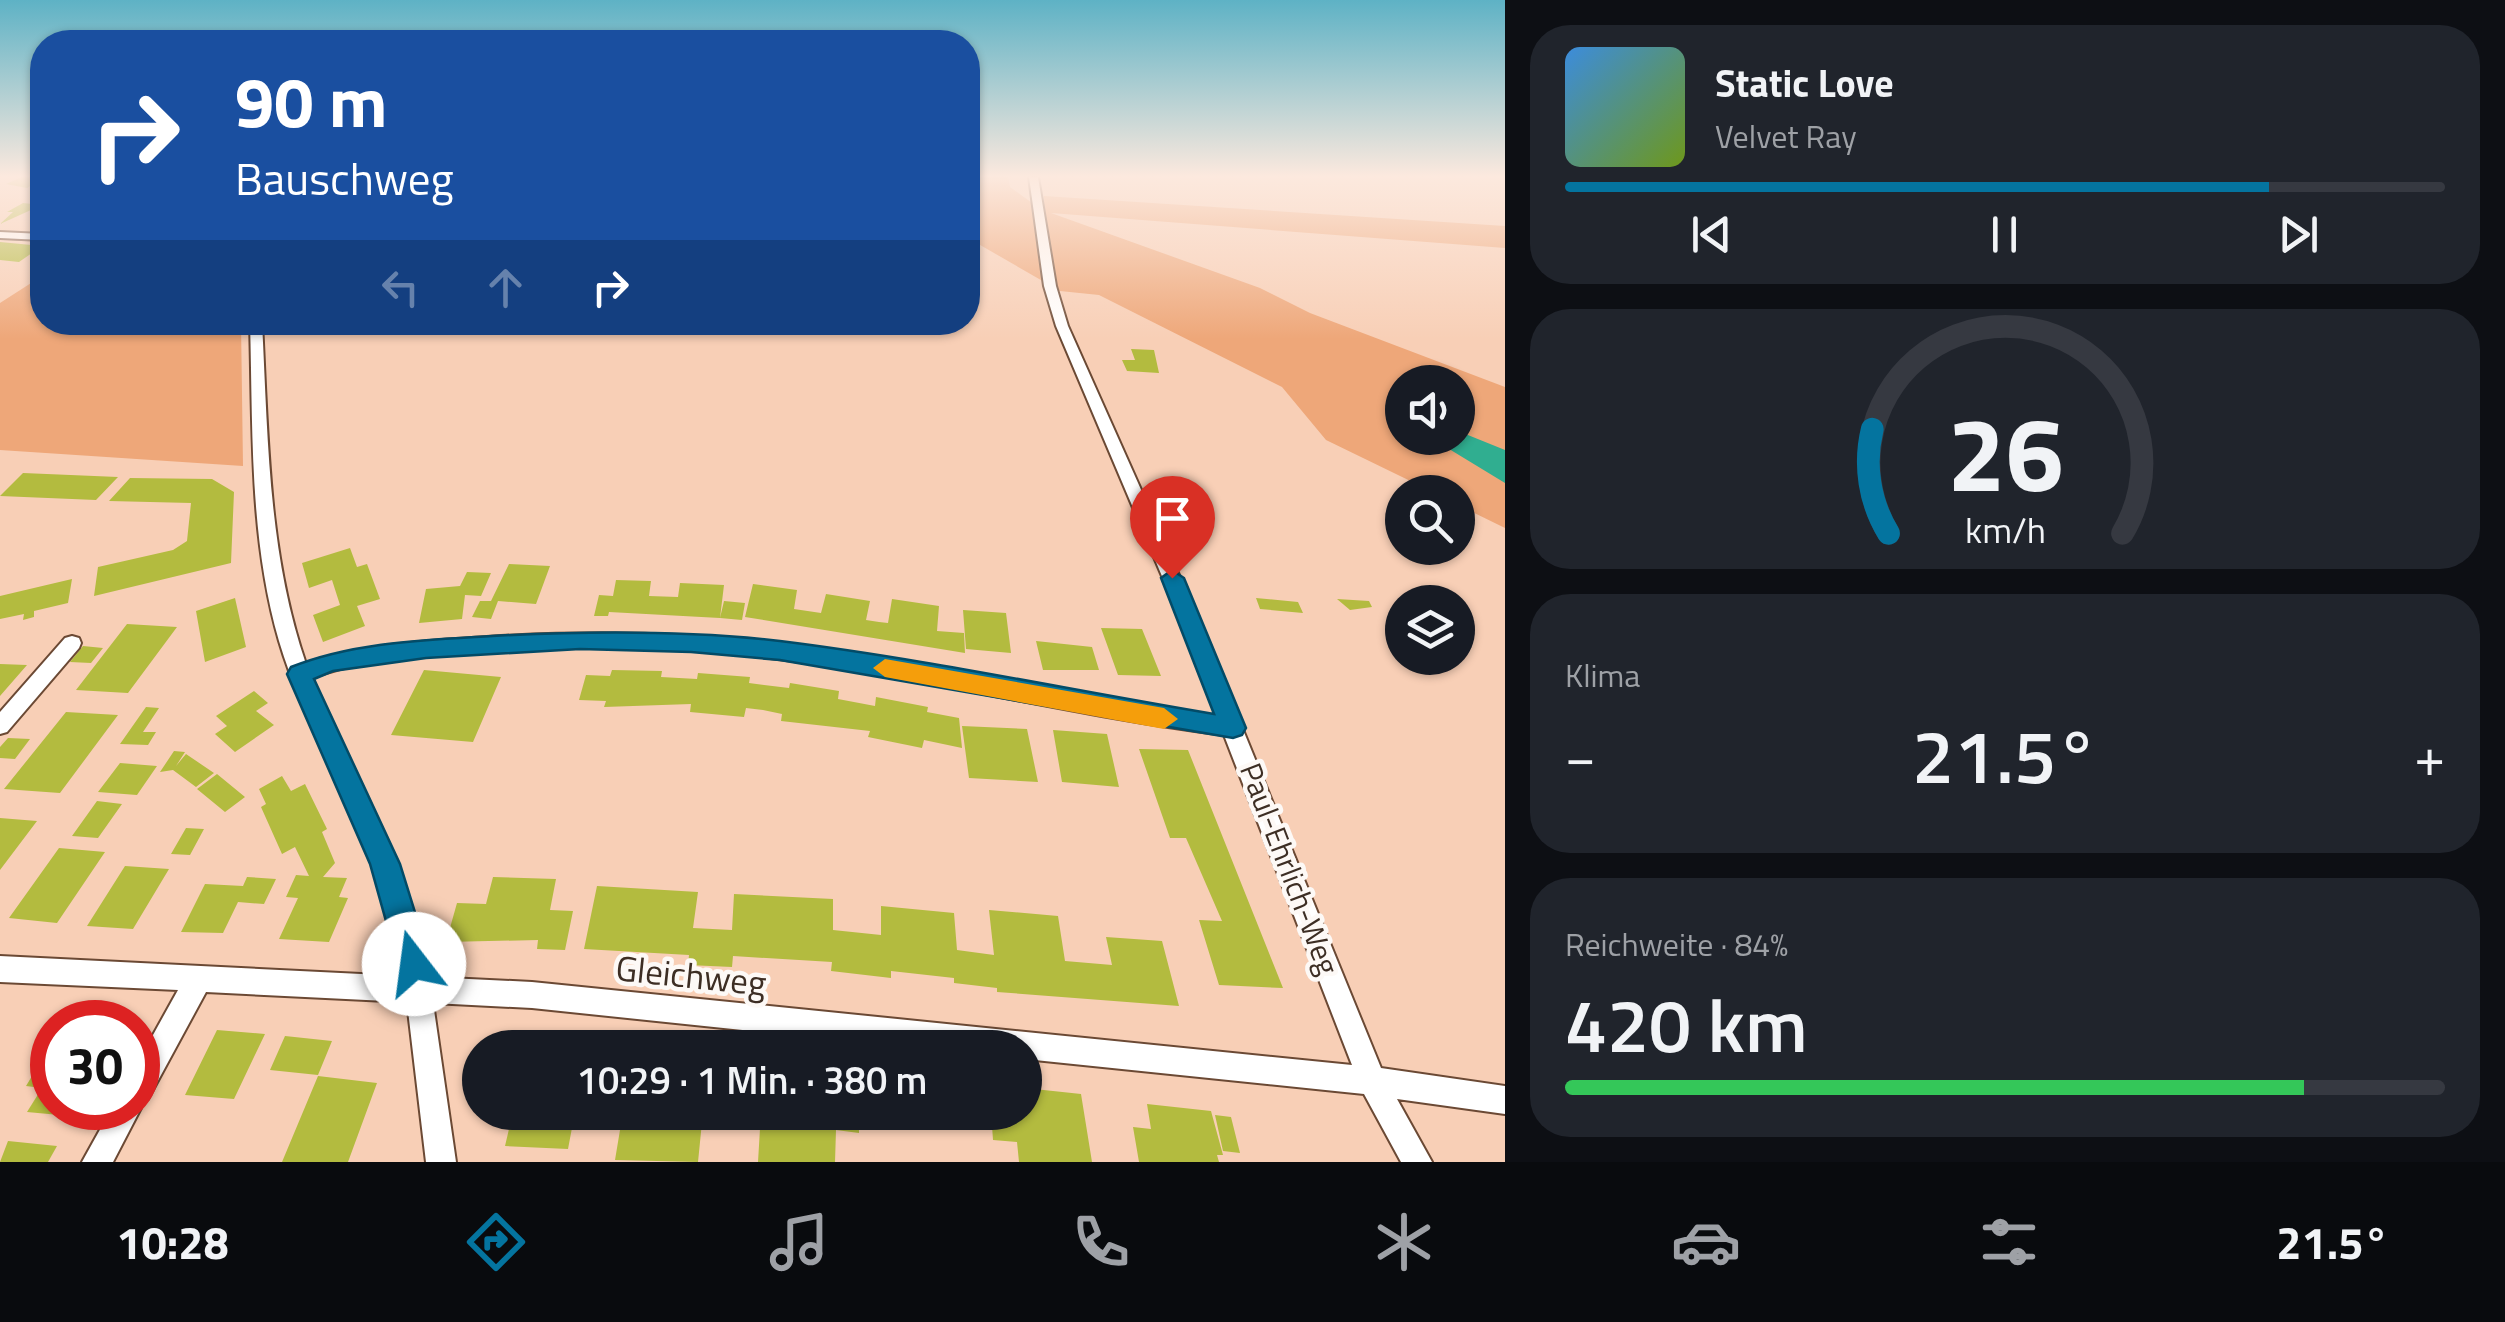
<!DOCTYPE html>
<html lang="de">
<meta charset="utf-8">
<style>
body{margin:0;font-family:"Titillium Web",sans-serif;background:#20242c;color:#f1f3f6;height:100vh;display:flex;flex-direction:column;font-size:38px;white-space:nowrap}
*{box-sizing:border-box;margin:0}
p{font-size:32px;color:#9ea1a6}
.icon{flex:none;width:55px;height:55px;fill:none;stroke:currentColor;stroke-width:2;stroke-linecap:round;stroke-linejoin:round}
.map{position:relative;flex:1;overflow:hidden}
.details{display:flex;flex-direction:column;gap:25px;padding:25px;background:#0d0f14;width:1000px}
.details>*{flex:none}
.guide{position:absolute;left:30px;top:30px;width:950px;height:305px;border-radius:40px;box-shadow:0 2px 8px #0004;background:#1a4fa0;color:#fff;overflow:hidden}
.buttons{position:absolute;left:1385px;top:365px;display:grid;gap:20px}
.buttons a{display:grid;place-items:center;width:90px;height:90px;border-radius:50%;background:#171b24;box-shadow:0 2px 8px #0004;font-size:50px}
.speed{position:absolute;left:30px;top:1000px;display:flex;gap:20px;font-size:50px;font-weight:700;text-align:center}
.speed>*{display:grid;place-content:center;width:130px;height:130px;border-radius:50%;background:#171b24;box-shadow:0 2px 8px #0004;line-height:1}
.speed .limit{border:15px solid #d22;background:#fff;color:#111}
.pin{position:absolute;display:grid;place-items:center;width:85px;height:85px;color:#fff;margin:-102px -42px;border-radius:50% 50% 50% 0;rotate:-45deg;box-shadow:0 0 10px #0007}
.pin .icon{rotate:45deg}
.me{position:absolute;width:110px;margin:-55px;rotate:345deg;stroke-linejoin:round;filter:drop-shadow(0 0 8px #0008)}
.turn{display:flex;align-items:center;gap:35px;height:210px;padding:0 40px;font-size:45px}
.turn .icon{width:130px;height:130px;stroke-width:2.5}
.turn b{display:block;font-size:70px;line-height:85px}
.lanes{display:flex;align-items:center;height:95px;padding:0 40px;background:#0003;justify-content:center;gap:50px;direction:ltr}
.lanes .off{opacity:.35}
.big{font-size:75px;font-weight:600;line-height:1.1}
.details .card{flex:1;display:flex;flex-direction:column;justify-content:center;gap:15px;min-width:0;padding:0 35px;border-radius:40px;background:#20242c}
.details .dial{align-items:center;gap:0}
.dial svg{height:260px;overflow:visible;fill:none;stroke:#363941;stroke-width:7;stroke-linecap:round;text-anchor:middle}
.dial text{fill:#f1f3f6;stroke:none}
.song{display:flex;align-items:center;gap:30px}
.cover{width:120px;height:120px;border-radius:15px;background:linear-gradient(135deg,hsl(210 70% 55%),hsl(80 70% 35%))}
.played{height:10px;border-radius:5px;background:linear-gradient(90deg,#04749f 80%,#363941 80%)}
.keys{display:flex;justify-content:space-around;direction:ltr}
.heat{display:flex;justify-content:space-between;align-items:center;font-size:55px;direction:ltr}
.charge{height:15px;border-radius:8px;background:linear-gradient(90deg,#34c759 84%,#363941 0)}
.trip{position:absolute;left:462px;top:1030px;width:580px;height:100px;border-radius:50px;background:#171b24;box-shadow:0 2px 8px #0004;font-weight:600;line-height:100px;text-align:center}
.tabs{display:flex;height:160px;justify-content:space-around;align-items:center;background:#090b0e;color:#9ea1a6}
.tabs .icon{width:70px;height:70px}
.tabs .active{color:#04749f}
.tabs b{font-size:45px;color:#f1f3f6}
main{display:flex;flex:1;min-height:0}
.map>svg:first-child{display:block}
.green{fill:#eea779;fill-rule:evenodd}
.water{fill:#30ae90}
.building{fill:#b3bb3f}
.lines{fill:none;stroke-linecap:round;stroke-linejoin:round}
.street-casing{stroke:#6b4934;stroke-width:4}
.street{fill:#fff;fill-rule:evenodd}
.route{fill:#04749f;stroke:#034b67;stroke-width:2.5}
.slow{fill:#f59e0b}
.labels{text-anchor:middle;stroke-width:9;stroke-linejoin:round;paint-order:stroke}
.street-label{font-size:30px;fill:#3d2e24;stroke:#fdf9f6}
.near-street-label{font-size:35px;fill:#3d2e24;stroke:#fdf9f6}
</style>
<main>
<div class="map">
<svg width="1505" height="1162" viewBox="0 0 1505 1162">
<rect width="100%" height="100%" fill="#f8cfb6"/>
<path class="green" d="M968,177h40l2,10 33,24 1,-15 461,30v22l-454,-35 209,75 50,25 195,74v141l-47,-23v-13h-25l-107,-52 -44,-53 -183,-92 -39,-4 -92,-53zM1402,382h56v56h-56z
M42,276v46l199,1 2,143 -243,-16v-147z"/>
<path class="water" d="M1458,431l47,19v33l-74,-45h27z"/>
<path class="building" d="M22,177h20v1l-15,10 -21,-4z
M23,203l19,2 -42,19 13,-12h-6z
M0,242l42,4 -23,16 -19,-2z
M1131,349l23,1 5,23 -32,-2 -5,-11h13z
M23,473l95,4 -22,23 -96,-4z
M130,478l82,1 22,13 -3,71 -137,33 4,-29 75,-17 14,-9 4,-38 -82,-2z
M350,548l7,19 10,-3 13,35 -23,7 8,20 -42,16 -10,-27 27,-10 -8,-25 -23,8 -7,-25z
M509,564l41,2 -14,38 -38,-3 -7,18 -19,-2 8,-16h11z
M467,572l24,1 -10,23 -16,-1 -3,24 -43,4 7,-34 34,-3z
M72,579l-4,24 -34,8v6l-11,3 1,-6 -24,5v-23z
M616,580l35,1 -2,15 29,1 2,-14 44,2 -4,33 -111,-6 -1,4h-14l5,-21 14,1z
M753,584l44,6 -3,19 27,4 5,-19 44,7 -4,19 13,2 9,1 4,-24 47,7 -2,25 27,2 1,20 -220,-36z
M235,598l11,49 -41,15 -9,-51z
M1256,598l42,4 5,11 -43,-4z
M1337,599l32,2 3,6 -22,3z
M724,601l21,2 -3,17 -22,-2z
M963,610l43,3 5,40 -45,-4z
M127,624l50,3 -49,66 -52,-3z
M1101,628l41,1 19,47 -43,-1z
M1036,641l56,6 7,23h-56z
M83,646l20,2 -12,15 -21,-1z
M0,664l27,1 -27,31z
M424,670l77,7 -28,65 -82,-7z
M612,670l50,1 -1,6 36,2 1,-6 52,4 -1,6 40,5 1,-5 49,8 -1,8 37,7 1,-9 52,10 -1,5 32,6 3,30 -38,-8 -2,8 -54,-11 2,-6 -89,-10 1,-7 -19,-4 -17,-2 -2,9 -54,-5 1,-8 -87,3 2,-6 -27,-1 7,-25 24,1z
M254,691l14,12 -12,8 18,14 -39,27 -20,-18 12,-8 -11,-10z
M146,707l13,1 -16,24h13l-8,13 -28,-1z
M66,712l52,3 -58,78 -56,-4z
M962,726l65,3 11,53 -69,-4z
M1053,730l54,4 12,53 -57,-5z
M8,738l22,1 -15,20 -15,-1v-11z
M1139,749l49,1 95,238 -64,-3 -20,-65 23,1 -36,-83h-16z
M174,751l11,1 -9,14 10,-12 28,19 -18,14 -23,-17 -13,2z
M120,763l37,3 -20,29 -39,-3z
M217,774l28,23 -20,15 -28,-23z
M282,776l9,15 14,-7 22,45 -5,3 13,31 -12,14 24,1 -8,19 9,1 -19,44 -50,-3 19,-41 -12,-1 10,-22 13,1 -14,-29 -13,7 -21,-47 5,-3 -7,-15z
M97,801l25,3 -24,34 -26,-2z
M0,818l37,3 -37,49z
M186,828l18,1 -14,26 -19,-1z
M59,848l46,4 -48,71 -48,-5z
M125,866l44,3 -36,60 -46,-3z
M247,877l29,2 -12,25 -26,-2 -15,31 -42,-1 24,-48 38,2z
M493,877l63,2 -6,31 23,1 -8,39 -28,-1 1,-9 -92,2 11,-39 29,1z
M597,886l101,6 -5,36 39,2 2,-36 99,5v31l48,5v-29l73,7 3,37 37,5 -5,-45 69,6 7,45 47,4 -6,-28 56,4 17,65 -182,-14v-4l-43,-5v-5l-63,-7v7l-60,-7 1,-9 -99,-6 -1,11 -44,-2 1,-10 -105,-6z
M217,1030l48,4 -31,65 -49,-4z
M285,1036l47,5 -14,34 -48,-5z
M52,1043v65h23l-5,8 -43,-4 15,-24 -16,-2z
M318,1076l59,7 -29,79h-66z
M1025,1088l56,6 11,68h-73l-2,-20 -24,-2 -2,-28h34z
M1147,1104l64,7 12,44h-6l2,7h-80l-6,-35 18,2z
M513,1112h62l-7,37 -63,-3z
M623,1112h80l-5,50 -83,-2z
M761,1112h98v21l-23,-3 -1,32h-77z
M1215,1115l16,2 9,36 -17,-2z
M8,1141l49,5 -9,16h-48z"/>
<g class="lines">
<g class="street-casing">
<path id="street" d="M1029,177h9l18,109 12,40 120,269 193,473 124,18v28l-108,-15 35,63h-31l-37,-68 -339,-35v-11h-111l-382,-40 -99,-5 23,159h-30l-19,-160 -201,-10 -58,107 -9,4 2,5 -28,54h-31l30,-54h26v-46l40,-72 -178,-8v-26l402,20c-9,-48 -21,-94 -39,-139 -27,-66 -64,-128 -84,-196 -30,-103 -26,-213 -29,-319h12c6,116 6,232 44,342 62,-21 129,-24 195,-28 94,-5 188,-4 281,8 146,19 289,56 436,74l-48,-123 -114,-269 -12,-40zM635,647c200,6 392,63 589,88l128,330 -820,-83 -104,-5 -31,-113 -86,-186c93,-33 226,-31 324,-31z
M0,232l42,2v6l-42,-2z
M72,636l7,2 2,5 -2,5 -72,84 -7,2v-22l65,-74z"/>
</g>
<use href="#street" class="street"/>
</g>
<linearGradient id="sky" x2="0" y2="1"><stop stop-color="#5eb2c5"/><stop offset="0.52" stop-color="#fce9de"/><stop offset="1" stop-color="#fce9de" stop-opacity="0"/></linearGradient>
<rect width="1505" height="339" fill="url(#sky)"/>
<path class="route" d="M1172,570l12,8 62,150 -4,7 -9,3 -453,-78 -89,-8 -111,-3 -154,9 -93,13 -19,8 86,185 31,100 -5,12 -12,5 -11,-5 -5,-12 -28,-100 -83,-190 4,-7c63,-25 133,-27 201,-31 96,-5 192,-6 288,5 145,18 290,49 434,73l-53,-136z"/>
<path class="slow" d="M885,659l279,49 14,11 -14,10 -279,-52 -12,-9z"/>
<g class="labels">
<g class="street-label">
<text transform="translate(1289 869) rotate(69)" y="10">Paul-Ehrlich-Weg</text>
</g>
<g class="near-street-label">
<text transform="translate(691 976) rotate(6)" y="12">Gleichweg</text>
</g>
</g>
</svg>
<div class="buttons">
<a><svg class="icon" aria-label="sound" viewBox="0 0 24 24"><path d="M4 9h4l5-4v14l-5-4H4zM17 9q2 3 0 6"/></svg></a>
<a><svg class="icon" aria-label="search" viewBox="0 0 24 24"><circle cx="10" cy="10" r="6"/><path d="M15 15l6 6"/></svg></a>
<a><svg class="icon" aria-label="layers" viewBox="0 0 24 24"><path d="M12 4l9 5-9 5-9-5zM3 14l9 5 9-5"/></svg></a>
</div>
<div class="speed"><div class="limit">30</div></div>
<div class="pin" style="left:1172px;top:578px;background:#d93025"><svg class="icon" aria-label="arrive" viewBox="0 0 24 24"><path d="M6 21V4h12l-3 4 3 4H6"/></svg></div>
<svg class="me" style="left:414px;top:964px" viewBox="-20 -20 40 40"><circle r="19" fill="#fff"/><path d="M0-13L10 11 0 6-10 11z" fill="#04749f"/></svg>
<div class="trip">10:29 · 1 Min. · 380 m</div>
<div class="guide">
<div class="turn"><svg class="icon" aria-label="right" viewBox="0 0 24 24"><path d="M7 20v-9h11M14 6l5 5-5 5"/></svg><div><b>90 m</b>Bauschweg</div></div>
<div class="lanes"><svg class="icon off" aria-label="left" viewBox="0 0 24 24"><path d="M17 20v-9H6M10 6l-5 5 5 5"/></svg><svg class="icon off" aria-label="ahead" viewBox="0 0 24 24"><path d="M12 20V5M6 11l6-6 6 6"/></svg><svg class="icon" aria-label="right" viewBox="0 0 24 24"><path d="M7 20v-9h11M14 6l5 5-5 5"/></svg></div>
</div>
</div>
<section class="details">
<div class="card">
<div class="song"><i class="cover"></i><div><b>Static Love</b><p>Velvet Ray</p></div></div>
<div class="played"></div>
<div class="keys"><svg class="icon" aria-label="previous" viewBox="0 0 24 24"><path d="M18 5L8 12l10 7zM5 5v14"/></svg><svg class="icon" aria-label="pause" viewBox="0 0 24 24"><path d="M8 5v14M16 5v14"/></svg><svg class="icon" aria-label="next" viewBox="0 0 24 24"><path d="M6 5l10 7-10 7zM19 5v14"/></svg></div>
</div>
<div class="card dial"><svg viewBox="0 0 100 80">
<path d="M14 69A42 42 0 1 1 86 69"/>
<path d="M14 69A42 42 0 0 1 9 37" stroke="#04749f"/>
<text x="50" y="56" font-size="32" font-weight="700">26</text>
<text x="50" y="72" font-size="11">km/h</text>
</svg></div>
<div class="card"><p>Klima</p>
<div class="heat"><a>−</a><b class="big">21.5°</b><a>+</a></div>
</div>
<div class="card"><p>Reichweite · 84%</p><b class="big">420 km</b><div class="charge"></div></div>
</section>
</main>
<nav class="tabs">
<b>10:28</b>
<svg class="icon active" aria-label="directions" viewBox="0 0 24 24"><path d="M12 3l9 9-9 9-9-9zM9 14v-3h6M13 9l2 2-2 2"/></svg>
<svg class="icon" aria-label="music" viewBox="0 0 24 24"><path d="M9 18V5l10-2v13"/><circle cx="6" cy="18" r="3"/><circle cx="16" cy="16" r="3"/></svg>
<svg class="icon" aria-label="phone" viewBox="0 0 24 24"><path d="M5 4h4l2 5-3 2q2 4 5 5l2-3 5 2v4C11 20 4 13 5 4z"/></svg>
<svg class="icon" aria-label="climate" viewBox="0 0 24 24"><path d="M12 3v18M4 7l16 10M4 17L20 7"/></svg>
<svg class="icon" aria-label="car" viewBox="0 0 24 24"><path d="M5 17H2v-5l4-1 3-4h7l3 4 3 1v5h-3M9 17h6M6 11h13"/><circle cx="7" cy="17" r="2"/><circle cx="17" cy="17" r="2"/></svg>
<svg class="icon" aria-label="filters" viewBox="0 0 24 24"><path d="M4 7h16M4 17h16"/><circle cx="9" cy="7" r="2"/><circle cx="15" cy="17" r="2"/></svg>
<b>21.5°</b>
</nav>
